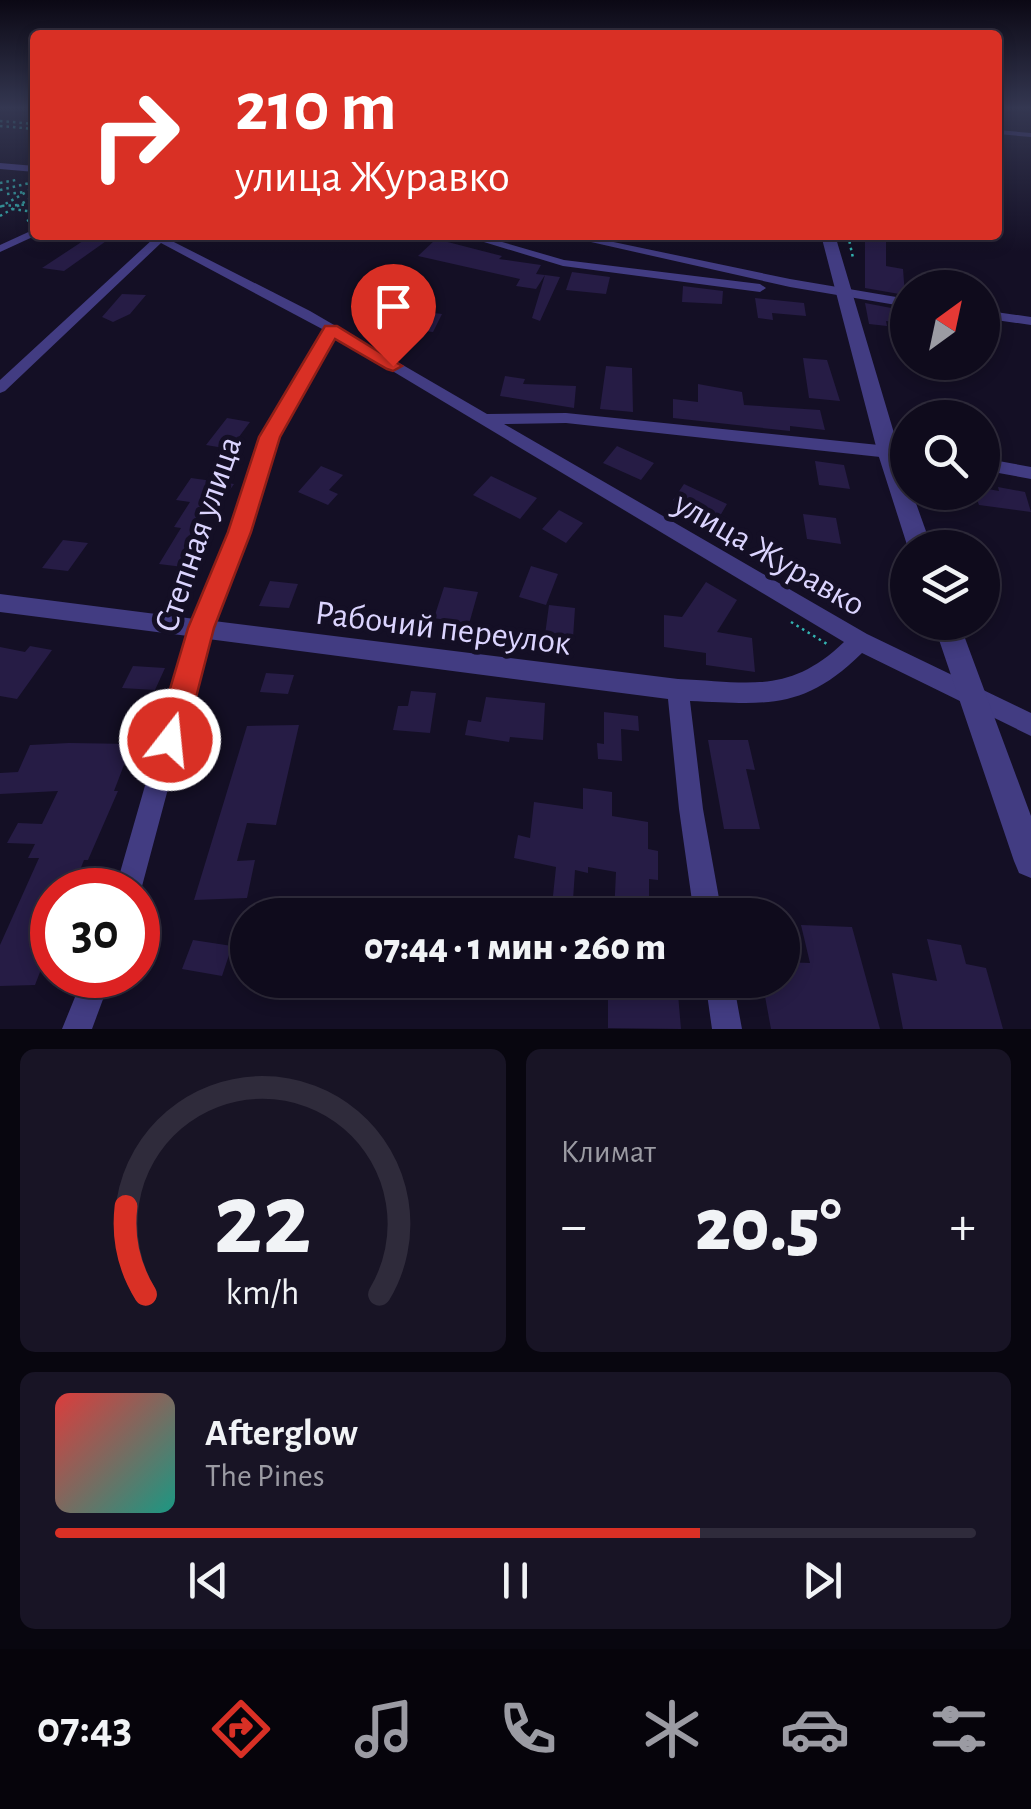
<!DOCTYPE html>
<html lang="ru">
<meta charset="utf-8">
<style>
body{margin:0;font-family:"Alegreya Sans",sans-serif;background:#181425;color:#f1f3f6;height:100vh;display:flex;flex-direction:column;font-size:38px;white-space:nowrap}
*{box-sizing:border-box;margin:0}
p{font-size:32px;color:#9b9ba3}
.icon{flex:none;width:55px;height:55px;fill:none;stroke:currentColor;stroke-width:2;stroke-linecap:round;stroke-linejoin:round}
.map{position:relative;height:1029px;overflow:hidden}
.side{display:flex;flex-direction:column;gap:20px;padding:20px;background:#08060f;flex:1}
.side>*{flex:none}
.guide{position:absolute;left:30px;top:30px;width:972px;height:210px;border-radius:10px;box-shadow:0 5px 15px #0003,0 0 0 2px #2f2b3b;background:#d93025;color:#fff;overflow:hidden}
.needle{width:65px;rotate:33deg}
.buttons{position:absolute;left:890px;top:270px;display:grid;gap:20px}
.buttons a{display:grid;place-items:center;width:110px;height:110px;border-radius:50%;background:#0f0b1c;box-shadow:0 5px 15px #0003,0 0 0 2px #2f2b3b;font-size:50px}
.speed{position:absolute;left:30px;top:868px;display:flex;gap:20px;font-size:50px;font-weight:700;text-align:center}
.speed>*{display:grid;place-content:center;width:130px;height:130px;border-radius:50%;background:#0f0b1c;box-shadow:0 5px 15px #0003,0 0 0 2px #2f2b3b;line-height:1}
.speed .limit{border:15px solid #d22;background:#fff;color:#111}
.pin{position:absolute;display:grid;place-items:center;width:85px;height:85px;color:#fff;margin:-102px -42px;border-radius:50% 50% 50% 0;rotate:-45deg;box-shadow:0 0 10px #0007}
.pin .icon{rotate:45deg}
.me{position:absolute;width:110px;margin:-55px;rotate:16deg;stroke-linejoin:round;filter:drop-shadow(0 0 8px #0008)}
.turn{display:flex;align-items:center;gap:35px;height:210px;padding:0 40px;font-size:45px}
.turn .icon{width:130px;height:130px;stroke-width:2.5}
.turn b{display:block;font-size:70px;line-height:85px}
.big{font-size:75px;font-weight:800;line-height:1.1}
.side .card{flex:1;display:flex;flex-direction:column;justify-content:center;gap:15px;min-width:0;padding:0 35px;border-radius:15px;background:#181425}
.side .dial{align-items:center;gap:0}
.dial svg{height:260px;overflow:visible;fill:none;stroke:#2f2b3b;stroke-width:7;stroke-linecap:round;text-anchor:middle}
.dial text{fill:#f1f3f6;stroke:none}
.song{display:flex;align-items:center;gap:30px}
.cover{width:120px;height:120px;border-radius:15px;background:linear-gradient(135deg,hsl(0 70% 55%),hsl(170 70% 35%))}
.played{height:10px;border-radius:5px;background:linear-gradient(90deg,#d93025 70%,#2f2b3b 70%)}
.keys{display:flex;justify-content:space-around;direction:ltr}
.heat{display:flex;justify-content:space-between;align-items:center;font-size:55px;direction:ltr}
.side .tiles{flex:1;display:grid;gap:20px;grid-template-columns:1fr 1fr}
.card:last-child{grid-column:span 2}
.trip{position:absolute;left:230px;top:898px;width:570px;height:100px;border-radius:50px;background:#0f0b1c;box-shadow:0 5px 15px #0003,0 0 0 2px #2f2b3b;font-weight:800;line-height:100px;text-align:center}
.dock{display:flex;height:160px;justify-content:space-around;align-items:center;background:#06040b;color:#9b9ba3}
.dock .icon{width:70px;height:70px}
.dock .selected{color:#d93025}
.dock b{font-size:45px;color:#f1f3f6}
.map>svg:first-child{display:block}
.building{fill:#261c45}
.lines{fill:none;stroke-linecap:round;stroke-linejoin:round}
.path{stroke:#33b3b1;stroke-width:2.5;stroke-dasharray:2.5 4;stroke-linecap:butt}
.minor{fill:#423c82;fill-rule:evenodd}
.tertiary{fill:#423c82;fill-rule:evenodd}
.route{fill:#d93025;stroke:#8d1f18;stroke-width:2.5}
.labels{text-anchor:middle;stroke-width:10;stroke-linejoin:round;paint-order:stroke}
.street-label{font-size:35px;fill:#dbd4fe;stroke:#140f25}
</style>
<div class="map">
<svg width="1031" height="1029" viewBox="0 0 1031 1029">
<rect width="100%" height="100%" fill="#140f25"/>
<path class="building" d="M89,237l20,2 -45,32 -22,-3z
M865,238l21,3v25l17,3 2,26 -40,-7z
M436,239l66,17 -3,3 42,6 -5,9 9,1 -9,14 -20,-3 4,-7 -102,-23z
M572,272l38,5 -4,17 -40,-4z
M545,275l15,2 -20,44 -8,-3z
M683,286l40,5 -1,13 -40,-2z
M122,294l24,1 -16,19 -17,8 -11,-5z
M755,298l49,5 2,13 -34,-3 1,7 -15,-2z
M390,299l19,4 -6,6 39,5 -9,18 -28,-3 -4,6 -16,-2 4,-6 -21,-5z
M865,303l42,8 1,13 -22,-3 1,5 -18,-2z
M803,358l24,2 13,41 -31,-3z
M606,366l26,2 1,44 -33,-3z
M505,376l20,3 -2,5 53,2 -2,22 -74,-12z
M698,384l44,8 2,13 76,5 5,20 -35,-4v5l-117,-13v-19l25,3z
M227,418l23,4 -20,27 -24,-4z
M617,446l37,17 -13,17 -38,-17z
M815,461l29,4 6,24 -31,-4z
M321,466l22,9 -14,15 9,4 -10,11 -30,-13z
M491,476l46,22 -17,21 -47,-24z
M191,478l43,6 -9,13 -8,-1 -34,55 9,1 -9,15 -24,-3 22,-36 -7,-1 16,-25 -14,-2z
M684,484l43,20 -10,17 -44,-21z
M998,487l27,5 6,20 -52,-7 -5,-13h8v-4l17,3z
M559,510l24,13 -17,20 -24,-14z
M803,514l33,4 5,26 -34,-5z
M63,540l25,3 -20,28 -26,-3z
M531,566l27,8 -12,31 -27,-8z
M270,581l28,3 -9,24 -30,-2z
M706,582l31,18 -20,32 35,6 3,34 -49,-7v-12l-42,-6v-32l18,2z
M444,587l34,5 -9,32 -35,-6z
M549,605l26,3 -2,30 -28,-3z
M30,646l22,4 -35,49 -17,-3v-49l25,5z
M133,666l32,2 -10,22 -33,-2z
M266,673l28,2 -6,19 -28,-2z
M411,691l25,2 -6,40 -37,-3 5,-24h10z
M486,697l59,6 -2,37 -33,-3 -1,5 -44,-7 3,-15 13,2z
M604,712l34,4 1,15 -18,-2 1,32 -24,-2 -1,-16 7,1z
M299,725l-23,100 -29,-2 -10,38 18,-1 -8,38 -53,2 53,-174z
M708,740h40l7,30 -9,-1 14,60h-36z
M69,743l63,1 -18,47h4l-30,69h-4l-12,30h-20v51l-17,44 -35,1v-41l39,-87h-11l7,-14 -28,-1 11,-20 24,1 16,-33 -58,3v-21l18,-1 12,-27z
M583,788l29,4v24l36,6v27l10,2v29l-9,-1v36h-35l2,-43 -28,-5v6l-13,-3 -3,45h-21l5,-48 -42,-9 4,-23 12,3 4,-36 49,7z
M801,925l51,2 28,102h-109l-9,-49h20v-18l28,1z
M927,939l34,6 5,19 20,4 17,61h-100l-11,-56 45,8z
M193,940l39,6 -10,30 -40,-7z
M629,980h37l2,13 10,1 3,35 -73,-1v-43l21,3z"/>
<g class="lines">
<path class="path" d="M0,121l35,3
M0,126l35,3
M0,183l16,-3
M0,190l34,-8
M7,194l17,-2
M2,206l33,-2
M0,207l35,-20
M12,209l23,3
M0,216l35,-20
M27,221l8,-4
M848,235l5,23
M791,622l36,22"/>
<path class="minor" d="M998,130l33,3v4l-33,-3z
M0,163l35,3v6l-35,-3z
M35,229l2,6 -37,17v-7z
M148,235h20l-2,3 144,73 177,103 79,-1 342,35v12l-342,-37 -62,1 363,210 164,79v23l-169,-83c-59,58 -95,51 -172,48l13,108 19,106h-28l-15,-106 -11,-110 -460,-60 -67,251 -3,9v-9h-23l73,-254 -188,-24v-18l195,25 36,-87 30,-95 63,-107 -163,-87 -156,148 -5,2v-13l153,-141zM334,336l510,306c-55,53 -96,40 -166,37l-464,-58 35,-89 28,-95z
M461,235h17l86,25 196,24 6,4 -6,4 -197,-26z
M560,235h20l210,44 118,20v8l-118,-20z
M982,310l49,7v8l-49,-7z
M982,458l49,9v12l-49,-9z
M84,975h28l-20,54h-30z
M705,980h28l9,49h-30z"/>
<path class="tertiary" d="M821,235h14l73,245v12h4l20,56h-24l-30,-94z
M933,622h26l72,194v62l-12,-5 -5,-12z"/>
</g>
<linearGradient id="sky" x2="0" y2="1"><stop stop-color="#0b0814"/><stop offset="0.43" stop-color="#343751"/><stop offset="1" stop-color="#343751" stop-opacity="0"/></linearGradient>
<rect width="1031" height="251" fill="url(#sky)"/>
<path class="route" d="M325,326h12l65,40 -9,5 -6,-2 -52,-30 -55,98 -29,95 -37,96 -29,112 -4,11 -11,4 -11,-4 -4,-11 33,-112 40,-96 31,-95z"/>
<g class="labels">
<g class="street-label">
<text transform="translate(197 534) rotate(-71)" y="12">Степная улица</text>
<text transform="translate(770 553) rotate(30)" y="12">улица Журавко</text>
<text transform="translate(443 627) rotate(7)" y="12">Рабочий переулок</text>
</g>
</g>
</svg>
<div class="buttons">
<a><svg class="needle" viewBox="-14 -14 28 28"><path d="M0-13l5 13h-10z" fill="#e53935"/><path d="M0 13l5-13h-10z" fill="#9b9ba3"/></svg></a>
<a><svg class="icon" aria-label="search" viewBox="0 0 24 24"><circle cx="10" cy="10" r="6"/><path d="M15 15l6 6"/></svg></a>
<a><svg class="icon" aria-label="layers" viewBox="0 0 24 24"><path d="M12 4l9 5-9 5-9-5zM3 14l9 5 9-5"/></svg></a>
</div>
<div class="speed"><div class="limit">30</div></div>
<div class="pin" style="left:393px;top:366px;background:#d93025"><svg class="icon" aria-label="arrive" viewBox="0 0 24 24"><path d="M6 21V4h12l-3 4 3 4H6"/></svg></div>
<svg class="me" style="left:170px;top:740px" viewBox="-20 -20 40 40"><circle r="17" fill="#d93025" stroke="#fff" stroke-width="3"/><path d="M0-11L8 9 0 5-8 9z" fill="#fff"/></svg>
<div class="trip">07:44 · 1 мин · 260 m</div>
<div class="guide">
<div class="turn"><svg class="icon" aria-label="right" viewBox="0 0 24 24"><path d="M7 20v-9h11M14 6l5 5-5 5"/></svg><div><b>210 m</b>улица Журавко</div></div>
</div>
</div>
<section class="side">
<div class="tiles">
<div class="card dial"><svg viewBox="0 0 100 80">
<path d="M14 69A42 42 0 1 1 86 69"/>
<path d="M14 69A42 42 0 0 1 8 42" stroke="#d93025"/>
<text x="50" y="56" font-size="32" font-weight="700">22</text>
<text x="50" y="72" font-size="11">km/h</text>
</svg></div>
<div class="card"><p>Климат</p>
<div class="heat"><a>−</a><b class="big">20.5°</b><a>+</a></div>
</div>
<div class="card">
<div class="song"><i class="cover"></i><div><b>Afterglow</b><p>The Pines</p></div></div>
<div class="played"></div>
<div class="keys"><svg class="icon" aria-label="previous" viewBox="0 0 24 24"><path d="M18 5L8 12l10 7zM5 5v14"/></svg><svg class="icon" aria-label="pause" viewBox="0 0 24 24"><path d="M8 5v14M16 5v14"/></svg><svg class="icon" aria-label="next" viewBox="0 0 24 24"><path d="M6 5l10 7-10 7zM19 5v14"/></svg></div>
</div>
</div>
</section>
<nav class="dock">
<b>07:43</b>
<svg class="icon selected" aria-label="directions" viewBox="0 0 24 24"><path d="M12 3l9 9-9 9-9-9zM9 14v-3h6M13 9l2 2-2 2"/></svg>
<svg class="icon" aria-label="music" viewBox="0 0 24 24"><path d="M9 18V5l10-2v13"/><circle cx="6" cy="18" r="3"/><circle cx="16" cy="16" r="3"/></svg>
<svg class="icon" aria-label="phone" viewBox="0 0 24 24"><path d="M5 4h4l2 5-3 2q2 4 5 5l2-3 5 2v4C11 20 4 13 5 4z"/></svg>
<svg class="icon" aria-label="climate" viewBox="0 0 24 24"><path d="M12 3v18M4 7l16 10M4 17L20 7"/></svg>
<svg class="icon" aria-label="car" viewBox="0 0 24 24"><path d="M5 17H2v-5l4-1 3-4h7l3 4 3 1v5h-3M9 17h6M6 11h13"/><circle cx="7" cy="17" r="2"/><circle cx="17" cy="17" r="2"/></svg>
<svg class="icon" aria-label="filters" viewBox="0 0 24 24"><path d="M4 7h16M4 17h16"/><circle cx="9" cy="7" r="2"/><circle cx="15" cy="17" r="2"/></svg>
</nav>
